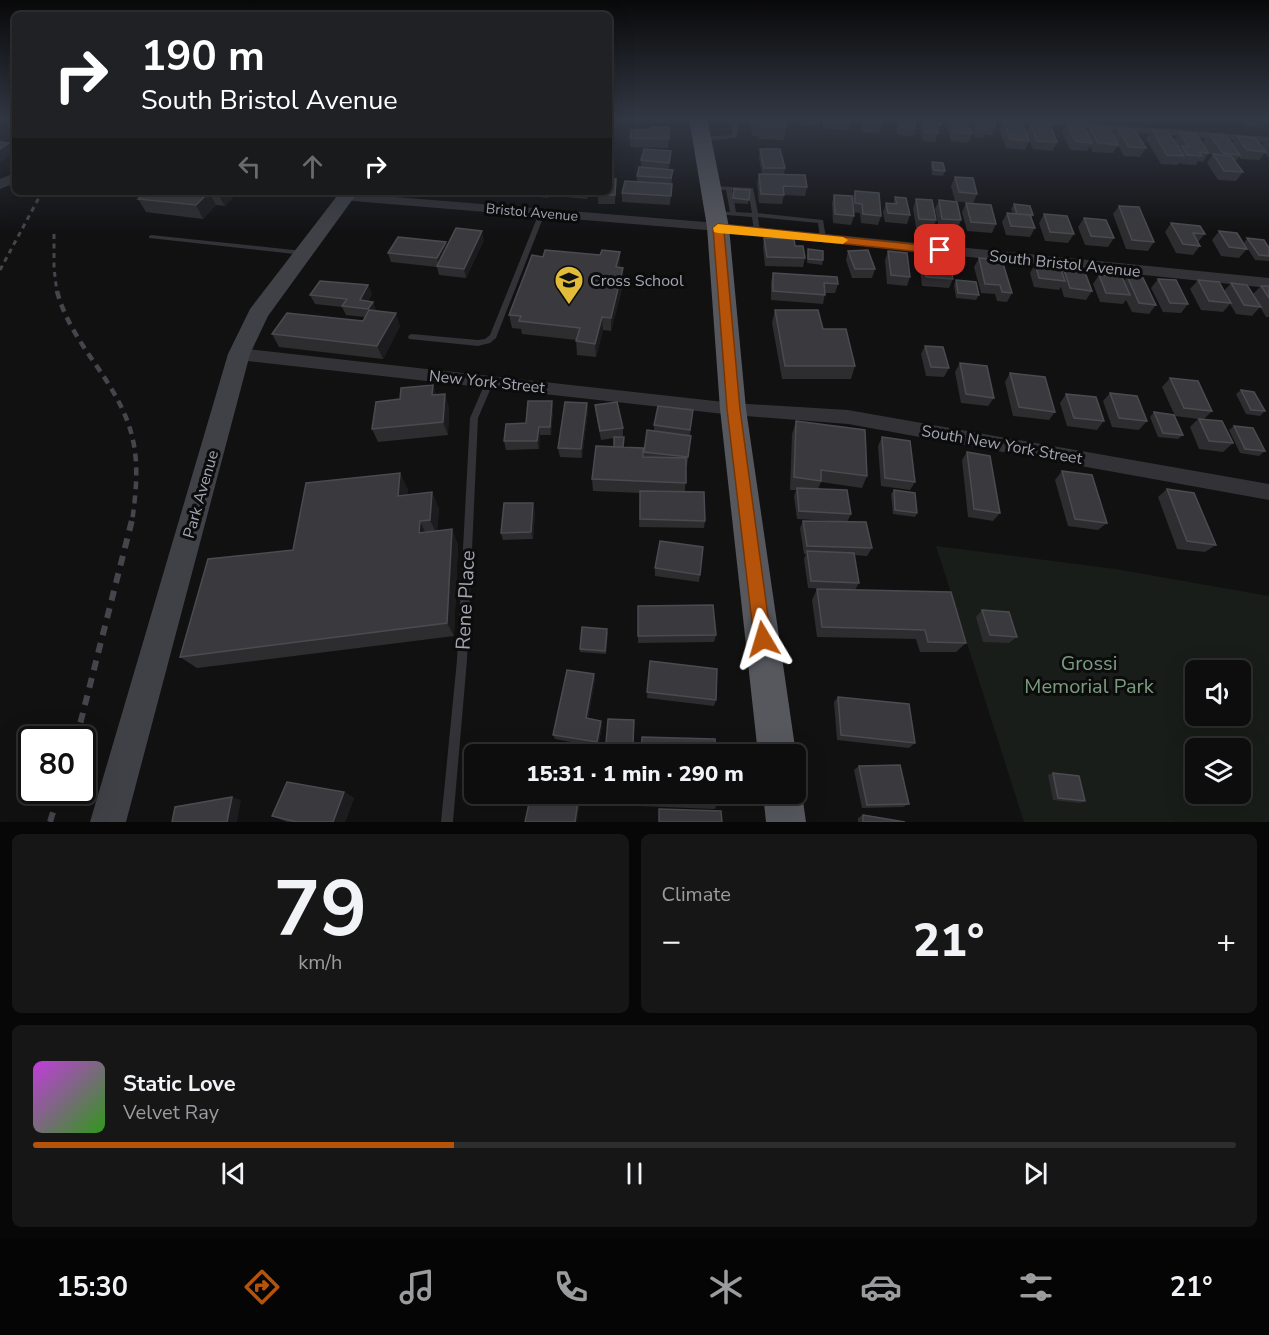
<!DOCTYPE html>
<meta charset="utf-8">
<style>
body{margin:0;font-family:"Nunito Sans",sans-serif;background:#161617;color:#f1f3f6;height:100vh;display:flex;flex-direction:column;font-size:22px;white-space:nowrap}
*{box-sizing:border-box;margin:0}
p{font-size:20px;color:#9a9c9e}
.icon{flex:none;width:33px;height:33px;fill:none;stroke:currentColor;stroke-width:2;stroke-linecap:round;stroke-linejoin:round}
.map{position:relative;height:822px;overflow:hidden}
.side{display:flex;flex-direction:column;gap:12px;padding:12px;background:#070708;flex:1}
.side>*{flex:none}
.hud{position:absolute;left:12px;top:12px;width:600px;height:183px;border-radius:9px;box-shadow:0 6px 24px #0002,0 0 0 2px #2d2d2e;background:#202124;color:#fff;overflow:hidden}
.fabs{position:absolute;left:1185px;top:660px;display:grid;gap:12px}
.fabs a{display:grid;place-items:center;width:66px;height:66px;border-radius:9px;background:#0d0d0e;box-shadow:0 6px 24px #0002,0 0 0 2px #2d2d2e;font-size:30px}
.speed{position:absolute;left:18px;top:726px;display:flex;gap:12px;font-size:30px;font-weight:700;text-align:center}
.speed>*{display:grid;place-content:center;width:78px;height:78px;border-radius:50%;background:#0d0d0e;box-shadow:0 6px 24px #0002,0 0 0 2px #2d2d2e;line-height:1}
.speed .limit{border:3px solid #111;border-radius:9px;background:#fff;color:#111}
.pin{position:absolute;display:grid;place-items:center;width:51px;height:51px;color:#fff;margin:-26px;border-radius:12px;box-shadow:0 3px 9px #0006}
.me{position:absolute;width:66px;margin:-33px;rotate:353deg;stroke-linejoin:round;filter:drop-shadow(0 0 4px #0008)}
.turn{display:flex;align-items:center;gap:21px;height:126px;padding:0 30px;font-size:27px}
.turn .icon{width:78px;height:78px;stroke-width:2.5}
.turn b{display:block;font-size:42px;line-height:51px}
.lanes{display:flex;align-items:center;height:57px;padding:0 30px;background:#0003;justify-content:center;gap:30px;direction:ltr}
.lanes .off{opacity:.35}
.big{font-size:45px;font-weight:800;line-height:1.1}
.side .widget{flex:1;display:flex;flex-direction:column;justify-content:center;gap:9px;min-width:0;padding:0 21px;border-radius:9px;background:#161617}
.side .dial{align-items:center;gap:0}
.dial b{font-size:78px;line-height:1}
.song{display:flex;align-items:center;gap:18px}
.cover{width:72px;height:72px;border-radius:9px;background:linear-gradient(135deg,hsl(290 70% 55%),hsl(110 70% 35%))}
.played{height:6px;border-radius:3px;background:linear-gradient(90deg,#b45309 35%,#2d2d2e 35%)}
.keys{display:flex;justify-content:space-around;direction:ltr}
.heat{display:flex;justify-content:space-between;align-items:center;font-size:33px;direction:ltr}
.side .tiles{flex:1;display:grid;gap:12px;grid-template-columns:1fr 1fr}
.widget:last-child{grid-column:span 2}
.trip{position:absolute;left:464px;top:744px;width:342px;height:60px;border-radius:9px;background:#0d0d0e;box-shadow:0 6px 24px #0002,0 0 0 2px #2d2d2e;font-weight:800;line-height:60px;text-align:center}
.dock{display:flex;height:96px;justify-content:space-around;align-items:center;background:#050506;color:#9a9c9e}
.dock .icon{width:42px;height:42px}
.dock .selected{color:#b45309}
.dock b{font-size:27px;color:#f1f3f6}
.map>svg:first-child{display:block}
.green{fill:#181d19;fill-rule:evenodd}
.lines{fill:none;stroke-linecap:round;stroke-linejoin:round}
.service{fill:#323237;fill-rule:evenodd}
.minor{fill:#323237;fill-rule:evenodd}
.tertiary{fill:#323237;fill-rule:evenodd}
.secondary{fill:#404147;fill-rule:evenodd}
.trunk{fill:#56585e;fill-rule:evenodd}
.rail-far2{stroke:#45464c;stroke-width:3;stroke-dasharray:5 4.5;stroke-linecap:butt}
.rail-far1{stroke:#45464c;stroke-width:4.5;stroke-dasharray:8 6;stroke-linecap:butt}
.rail{stroke:#45464c;stroke-width:6;stroke-dasharray:10 8;stroke-linecap:butt}
.wall{fill:#2d2d30}
.shaded-wall{fill:#1c1c1e}
.building{fill:#3a3a3e;stroke:#4a4b50;stroke-width:1.5}
.route{fill:#b45309;stroke:#753606;stroke-width:1.5}
.slow{fill:#f59e0b}
.labels{text-anchor:middle;stroke-width:6;stroke-linejoin:round;paint-order:stroke}
.far-street-label{font-size:14px;fill:#a3a6b2;stroke:#0c0c0d}
.street-label{font-size:16px;fill:#a3a6b2;stroke:#0c0c0d}
.poi-label{font-size:16px;fill:#a3a6b2;stroke:#0c0c0d;text-anchor:start}
.near-street-label{font-size:20px;fill:#a3a6b2;stroke:#0c0c0d}
.near-park-label{font-size:20px;fill:#7b9c81;stroke:#0c0c0d}
</style>
<div class="map">
<svg width="1269" height="822" viewBox="0 0 1269 822">
<rect width="100%" height="100%" fill="#111112"/>
<path class="green" d="M936,546l179,23 154,27v226h-245zM1196,670h44v46h-44zM1196,748h44v46h-44z"/>
<g class="lines">
<path class="service" d="M731,118h6l1,14 -3,6 -33,3 -3,-2 3,-2 29,-2 1,-3z
M712,186l41,2 5,25 65,7 3,18 -3,2 -3,-2 -2,-15 -60,-6 2,14 -3,2 -3,-2 -2,-14 -38,-3 -1,-1 3,-2 14,1 -4,-22 -16,-1v-2zM732,190l16,1 4,22 -16,-1z
M542,211l3,2 -49,125 -6,5 -12,3 -69,-7 -1,-2 1,-2 3,-1 66,6 7,-1 5,-4 49,-122z
M151,235l152,16 3,2 -3,2 -154,-17v-2z
M490,378l4,3 -16,37 -11,242 -14,162h-12l16,-162 13,-242 16,-37z"/>
<path class="minor" d="M988,118h40l241,19v6l-276,-22z
M345,193l373,30 551,55v10l-551,-57 -377,-31 -2,-3 2,-3z
M239,348l494,55 115,7 421,74v16l-421,-76 -115,-9 -494,-55 -5,-2 -3,-4 3,-4z"/>
<path class="tertiary" d="M15,173v10l-15,6v-10z"/>
<path class="secondary" d="M340,192h18l-90,124 -18,38 -124,468h-36l138,-468 22,-45z"/>
<path class="trunk" d="M689,118h18l22,109 17,182 50,345 -1,2v-2h-37l-38,-345 -13,-182z
M795,780l7,14 4,28h-40l-3,-28h32z"/>
<path class="rail-far2" d="M54,234v34l3,25
M0,270l42,-78"/>
<path class="rail-far1" d="M57,291c7,27 23,51 39,74 40,58 46,87 36,157"/>
<path class="rail" d="M76,740l56,-220
M50,822l10,-32"/>
</g>
<path class="wall" d="M750,118h35l1,9 -2,13 -25,-1v-3h-7z
M801,118h20l-1,9 -19,-1z
M823,118h28v4l-2,8 -26,-2z
M860,118h20l1,6 -2,9 -17,-1z
M896,118h18l2,10 -3,8 -15,-1 -3,-14z
M920,118h19l2,7 -6,17 -12,-1 -4,-19z
M949,118h18l5,16 -4,9 -17,-2 -5,-17z
M974,118h19l3,9 -4,8h-8l-1,3h-8l-4,-14z
M1183,118h22l-1,2z
M1210,118h20l-3,4 -15,-1z
M1237,118h32v6h-5l-3,4 -17,-2z
M1003,120l26,21 -4,9 -19,-2 -7,-19z
M1030,122l27,20 -4,9 -20,-2 -7,-18z
M1067,124l19,7 3,-5 24,10 5,-8 28,20 -6,9 -16,-1 -6,-11 -5,8 -20,-1 -3,-6 -3,5 -17,-1 -8,-18z
M669,127l-1,21 -38,-1v-9l21,-8z
M1152,130l22,10 5,-8 30,21 -6,9 -5,-1 -2,4 -15,-1 -1,-2 -2,3 -17,-1 -15,-25z
M1209,134l23,9 5,-7 24,10 6,-8 2,1v19l-4,-5 -6,7 -18,-1 -2,-2 -4,5 8,10 -7,9 -18,-1 -11,-17 5,-8 -9,-12z
M760,149l25,19 -1,7 23,12 -2,9 -21,-1 -2,9 -23,-1 -2,-20 2,-9h3l-3,-16z
M671,151v8l-2,10 3,10 -2,26 -48,-3v-9l15,-11v-6l4,-9v-7z
M932,162l13,9 -2,5 -11,-1 -1,-8z
M955,177l22,17 -4,9 -18,-2 -4,-15z
M616,179l-1,25h-17v-12z
M734,189l16,1 -2,14 -15,-1z
M855,191l26,25 -3,9 -17,-2 -1,-10 -7,-1 1,4 -3,9 -18,-2 -1,-20 2,-8 18,4z
M145,192h93l-13,14 -9,-1 -13,14 -57,-7 -8,-13z
M485,192h15l-1,2 -13,-1z
M529,192h21l-2,6 -18,-2z
M565,192h24l-2,7 -21,-2z
M895,197l15,18 -3,9 -22,-2 -2,-10 3,-9 7,1z
M916,199l20,21 -3,9 -17,-1 -3,-20z
M939,200l22,20 -4,9 -18,-1 -4,-19z
M966,203l30,21 -4,9 -25,-2 -5,-19z
M1014,204l19,11 -2,4 4,9 -5,9 -24,-2 -4,-13 5,-9h6l-2,-4z
M1119,206l35,36 -6,9 -22,-2 -13,-35z
M1044,214l30,20 -6,9 -23,-2 -6,-18z
M1084,218l30,20 -6,9 -23,-2 -7,-18z
M1171,223l34,11 -7,8 2,4 -7,9 -17,-2 -11,-21z
M1219,231l28,18 -8,9 -18,-2 -9,-16z
M764,238l31,8 10,12 -2,9 -38,-1 -2,-19z
M1247,238l22,10v13l-14,-1 -11,-17z
M484,240l-18,38 -27,-3 -2,-8 -46,-5 -3,-9 58,-11 1,5z
M808,249l15,11 -1,5 -15,-2z
M848,251l27,18 -3,9h-20l-6,-18z
M888,251l22,26 -3,9 -20,-2 -2,-24z
M933,254l20,25 -4,9 -27,-2 -2,-17 3,-9 7,1z
M979,258l33,35 -5,9 -10,-1 -2,-7 -14,-1 -7,-26z
M1035,264l25,3 2,-3 30,27 -6,9 -22,-3 -3,-10 -2,3 -25,-3 -4,-14z
M620,265v2l4,14 -13,50 -8,-1 -7,27 -19,-2 -1,-15 -54,-6 -1,-5 -9,-1 -3,-13z
M773,273l65,11 -3,9h-10l-2,11 -52,-4v-18z
M1099,275l25,6 3,-5 29,29 -7,9 -17,-2 -6,-12 -3,4 -23,-2 -7,-18z
M1158,279l30,25 -7,9 -18,-1 -12,-24z
M956,280l23,15 -3,5 -20,-2 -2,-13z
M1198,280l26,11 7,-8 22,11 8,-8h8v31h-3l-6,-10 -8,9 -16,-2 -6,-10 -7,8 -22,-2 -11,-21z
M368,285l4,9 -4,7 5,1 3,9 24,15 -17,33 -104,-12 -7,-13 91,-13 2,-4 -19,-2 -4,-8 -27,-3 -5,-9z
M775,310l48,19 32,37 -4,13h-69l-10,-56z
M925,346l24,22 -5,9 -18,-1 -5,-22z
M960,363l34,35 -6,8 -27,-3 -6,-31z
M1010,373l45,39 -6,8 -36,-4 -8,-34z
M1170,378l42,33 -8,8 29,24 -10,9 -24,-3 -9,-22 8,-8 -23,-3 -13,-29z
M433,385l3,10 13,12 -1,28 -70,7 -6,-13 28,-30z
M1241,390l24,21 -5,5 -14,-2 -10,-20z
M1110,393l37,28 -8,9 -27,-3 -9,-26z
M1066,394l38,27 -7,9 -30,-4 -7,-23z
M552,401l1,9 -2,25h-11l-1,14 -33,1 -2,-9z
M587,403l1,8 -6,47 -22,-1 -2,-9z
M595,405l28,23v8l-3,1 4,10 19,10 1,-5 10,-21v-6l39,-15 -3,26v8l-3,22h-1l-1,26 20,29 -1,7 -65,-1 1,-34 -47,-2 -1,-12 22,-32v-9l-13,2 -5,-26z
M1154,412l29,23 -5,4 -20,-2 -8,-20z
M796,421l71,55 -5,12 -41,-6 -3,7 33,25 -4,8 -50,-3 -3,-23 2,-6h-6l2,-56z
M1234,426l31,25 -6,5 -19,-3 -11,-23z
M882,437l33,45 -5,8 -29,-4 -3,-40z
M967,452l33,61 -7,8 -25,-4 -6,-57z
M1062,471l45,52 -9,7 -30,-4 -13,-46z
M408,489l-1,6 32,13 -2,22 21,14 -4,92 -257,32 -17,-11 113,-107z
M1167,489l49,56 -11,7 -28,-3 -19,-52z
M894,490l23,23 -2,4 -22,-3 -2,-20z
M535,511l-2,28 -30,1 -2,-7z
M803,521l69,27 -5,8 -13,-1 5,28 -4,7 111,53 -10,9h-36l-4,-13 -99,-2 -5,-37 5,-11 24,1 -33,-2 -4,-29 2,-5h-2l-4,-26z
M655,568l45,7 -1,7 -44,-6z
M638,606l78,29 -2,7 -76,1z
M982,610l35,27 -8,6 -26,-1 -7,-25z
M608,632l-2,22 -26,-2v-3z
M650,661l66,39 -2,6 -67,-8z
M594,674l1,6 -7,38 14,8 -4,21 -43,-8 -2,-4z
M838,697l77,46 -6,5 -72,-8 -3,-38z
M634,720l-1,27 -27,-2v-2z
M859,766l50,38 -6,3 -41,1 -8,-38z
M1053,773l32,28 -5,2 -27,-3 -5,-25z
M344,792l10,6 -9,24h-58l-15,-6z
M640,794l77,9 -2,6 -75,-3z
M863,815l42,7h-47v-4z"/>
<path class="shaded-wall" d="M9,143l6,9 -15,11v-14z
M671,151v8l-3,12 1,-8z
M209,192l7,13 -13,14 -7,-14z
M218,192h20l-13,14 -8,-13z
M482,231l2,9 -18,38 -2,-9z
M446,242l2,9 -9,16 -2,-9z
M620,252v13l-4,15v-13z
M623,268l1,13 -13,50v-13z
M368,285l4,9 -9,15 -3,-9z
M373,302l3,9 -4,7 -4,-9z
M396,313l4,13 -17,33 -6,-13z
M602,317l1,13 -7,27 -1,-13z
M433,385l4,13 -5,-3z
M445,394l4,13 -1,28 -5,-13z
M552,401l1,9 -2,25 -1,-8z
M587,403l1,8 -6,47 -1,-9z
M539,427l1,8 -1,14 -2,-8z
M400,473l8,16 -2,22 -8,-15z
M432,492l7,16 -2,27 -7,-15z
M533,503l2,8 -2,28 -2,-7z
M420,521l7,15 -8,-3z
M452,529l6,15 -4,92 -7,-13z
M594,674l1,6 -8,43 -1,-5z
M601,721l1,5 -4,21 -1,-5z
M344,792l10,6 -9,24h-12z
M579,794l2,4 -4,24h-2z
M232,797l9,3 -4,22h-10z"/>
<path class="building" d="M753,118h32l1,9 -25,-1v-3h-8z
M825,118h26v4l-26,-2z
M864,118h16l1,6 -16,-1z
M899,118h15l2,10 -16,-1z
M923,118h16l2,7 -6,-1 3,9 -12,-1z
M950,118h17l5,16 -18,-2z
M975,118h18l3,9 -10,-1 1,3h-8z
M1250,118h16l2,1z
M1003,120l19,1 7,20 -19,-2z
M1030,122l20,2 7,18 -20,-1z
M1067,124l16,1 9,18 -17,-2z
M1089,126l20,1 9,18 -20,-2z
M651,127h18v12l-39,-1 1,-8h20z
M1118,128l16,1 12,19 -17,-1z
M1152,130l16,2 16,24 -17,-1z
M1179,132l17,2 13,19 -10,-1 3,4 -15,-1 -5,-9 7,1z
M1209,134l17,2 14,19 -17,-2z
M1237,136l18,2 11,14 -19,-2z
M0,142l9,1 -9,6z
M644,149l27,2 -2,12 -28,-3z
M760,149h20l5,19h-21z
M1213,154l18,2 12,16 -19,-1z
M932,162l11,1 2,8 -11,-1z
M639,167l34,3 -2,8 -34,-2z
M759,174l46,1 2,12 -24,-1 1,9 -23,-1z
M955,177l18,1 4,16 -18,-2z
M609,179h7l-1,16h-18l1,-3h11z
M625,181l47,3 -1,12 -49,-3z
M734,189l16,1 -1,10 -16,-2z
M855,191l24,2 2,23 -18,-2 -1,-10 -7,-1z
M145,192h64l-13,13 -58,-6z
M834,195l18,1 2,20 -19,-2z
M895,197l11,1 4,17 -22,-2 -2,-10 11,1z
M916,199l16,1 4,20 -17,-1z
M939,200l18,2 4,18 -19,-1z
M966,203l25,2 5,19 -25,-2z
M1014,204l16,2 3,9 -16,-1z
M1119,206l20,1 15,35 -22,-2z
M1007,213l23,2 5,13 -24,-2z
M1044,214l23,2 7,18 -24,-2z
M1084,218l22,2 8,18 -23,-2z
M1171,223l29,3 5,8 -12,-1 7,13 -17,-2z
M456,228l26,3 -18,38 -27,-3z
M1219,231l18,2 10,16 -18,-2z
M398,237l48,5 -9,16 -49,-5z
M764,238l30,1 1,7h8l2,12 -38,-1z
M1247,238l17,2 5,8v8l-10,-1z
M808,249l15,2v9l-15,-1z
M545,250l55,5 2,-5 18,2 -4,15 7,1 -12,50 -9,-1 -7,27 -19,-3 4,-13 -61,-7 2,-5 -12,-1 23,-60 11,2z
M868,250l7,19h-20l-7,-18z
M888,251l19,2 3,24 -19,-2z
M933,254l15,2 5,23 -27,-2 -3,-17 11,1z
M979,258l23,2 10,33 -10,-1 -2,-7 -15,-1z
M1035,264l25,3 5,14 -26,-3z
M1062,264l21,3 9,24 -22,-3z
M773,273l64,4 1,7 -14,-1 1,12 -52,-4z
M1099,275l23,2 8,18 -24,-2z
M1127,276l16,2 13,27 -17,-2z
M1158,279l18,1 12,24 -18,-1z
M956,280l20,2 3,13 -21,-2z
M1198,280l21,2 12,21 -22,-2z
M320,281l48,4 -8,15 13,2 -5,7 -26,-3 5,-7 -37,-4z
M1231,283l16,2 14,22 -17,-2z
M1261,286h8v12z
M369,310l27,3 -19,33 -105,-12 15,-21 76,8z
M775,310h43l5,19h23l9,37h-70z
M925,346l18,1 6,21 -18,-1z
M960,363l27,3 7,32 -28,-4z
M1010,373l35,4 10,35 -36,-5z
M1170,378l28,3 14,30 -28,-3z
M433,385l-1,10 13,-1 -2,28 -71,7 4,-27 24,-3 1,-11z
M1241,390l13,2 11,19 -14,-1z
M1110,393l27,3 10,25 -28,-3z
M1066,394l30,3 8,24 -30,-3z
M528,401h24l-2,26h-11l-2,14h-33l2,-17 20,-1z
M565,402l22,1 -6,46 -23,-1z
M617,402l6,26 -23,3 -5,-26z
M658,406l35,4 -3,20 -36,-5z
M1154,412l20,3 9,20 -20,-2z
M1199,419l23,2 11,22 -24,-2z
M796,421l69,9 2,46 -46,-6v11l-27,-4z
M1234,426l19,2 12,23 -20,-2z
M647,430l44,6 -3,21 -44,-5z
M614,437h10l-1,10h-9z
M882,437l28,4 5,41 -30,-4z
M596,446l47,2v9l43,1v25l-94,-4z
M967,452l23,4 10,57 -26,-4z
M1062,471l30,4 15,48 -32,-4z
M400,473l-2,23 34,-4 -2,28 -10,1 -1,12 33,-4 -5,94 -267,34 28,-98 85,-9 13,-67z
M797,488l50,2 4,24 -52,-3z
M1167,489l27,4 22,52 -29,-4z
M894,490l21,3 2,20 -22,-3z
M640,491l64,1 1,29 -65,-2z
M504,503h29l-2,29 -30,1z
M803,521l63,1 6,26 -65,-2z
M660,541l43,6 -3,28 -45,-7z
M807,551l47,2 5,30 -48,-2z
M817,589l134,3 15,51 -38,-1 -3,-12 -103,-3z
M713,605l3,30 -78,1v-30z
M982,610l27,2 8,25 -27,-2z
M582,627l25,2 -2,22 -25,-2z
M650,661l67,8 -1,31 -69,-8z
M567,670l27,4 -8,44 15,3 -4,21 -44,-7z
M838,697l71,7 6,39 -74,-8z
M608,719l26,1 -1,24 -27,-1z
M642,737l73,2 1,15h-75z
M900,765l9,39 -42,1 -8,-39z
M1053,773l26,3 6,25 -27,-3z
M287,782l57,10 -11,30h-36l-25,-6z
M531,794h48l-4,28h-50z
M640,794h77v9l-77,-2z
M232,797l-5,25h-55l3,-15z
M659,809l62,2 1,11h-63z
M863,815l42,7h-42z"/>
<linearGradient id="sky" x2="0" y2="1"><stop stop-color="#09090a"/><stop offset="0.51" stop-color="#323844"/><stop offset="1" stop-color="#323844" stop-opacity="0"/></linearGradient>
<rect width="1269" height="233" fill="url(#sky)"/>
<path class="route" d="M718,224l222,23 6,3 -6,4 -216,-23 16,178 31,230 -2,6 -6,3 -7,-3 -2,-6 -27,-230 -14,-181z"/>
<path class="slow" d="M718,224l125,13 5,3 -5,4 -125,-11 -4,-1 -1,-4z"/>
<defs>
<g id="school-pin" transform="scale(1.5)"><path d="M0 17L-7.5 6A9.5 9.5 0 1 1 7.5 6Z" fill="#e2bc39" stroke="#0c0c0d"/><path d="M0-5L7-2L0 1L-7-2ZM-4 1L0 2.5L4 1V4Q0 6-4 4Z" fill="#111"/></g>
</defs>
<g fill-rule="evenodd">
<use href="#school-pin" x="569" y="280"/>
</g>
<g class="labels">
<g class="far-street-label">
<text transform="translate(532 212) rotate(5)" y="5">Bristol Avenue</text>
</g>
<g class="street-label">
<text transform="translate(1065 263) rotate(6)" y="6">South Bristol Avenue</text>
<text transform="translate(487 381) rotate(6)" y="6">New York Street</text>
<text transform="translate(1002 444) rotate(10)" y="6">South New York Street</text>
<text transform="translate(200 494) rotate(-74)" y="6">Park Avenue</text>
</g>
<g class="poi-label">
<text x="590" y="286">Cross School</text>
</g>
<g class="near-street-label">
<text transform="translate(465 600) rotate(-87)" y="7">Rene Place</text>
</g>
<g class="near-park-label">
<text x="1089" y="670">Grossi<tspan x="1089" dy="23">Memorial Park</tspan></text>
</g>
</g>
</svg>
<div class="fabs">
<a><svg class="icon" aria-label="sound" viewBox="0 0 24 24"><path d="M4 9h4l5-4v14l-5-4H4zM17 9q2 3 0 6"/></svg></a>
<a><svg class="icon" aria-label="layers" viewBox="0 0 24 24"><path d="M12 4l9 5-9 5-9-5zM3 14l9 5 9-5"/></svg></a>
</div>
<div class="speed"><div class="limit">80</div></div>
<div class="pin" style="left:940px;top:250px;background:#d93025"><svg class="icon" aria-label="arrive" viewBox="0 0 24 24"><path d="M6 21V4h12l-3 4 3 4H6"/></svg></div>
<svg class="me" style="left:763px;top:639px" viewBox="-20 -20 40 40"><path d="M0-17L14 15 0 8-14 15z" fill="#b45309" stroke="#fff" stroke-width="4"/></svg>
<div class="trip">15:31 · 1 min · 290 m</div>
<div class="hud">
<div class="turn"><svg class="icon" aria-label="right" viewBox="0 0 24 24"><path d="M7 20v-9h11M14 6l5 5-5 5"/></svg><div><b>190 m</b>South Bristol Avenue</div></div>
<div class="lanes"><svg class="icon off" aria-label="left" viewBox="0 0 24 24"><path d="M17 20v-9H6M10 6l-5 5 5 5"/></svg><svg class="icon off" aria-label="ahead" viewBox="0 0 24 24"><path d="M12 20V5M6 11l6-6 6 6"/></svg><svg class="icon" aria-label="right" viewBox="0 0 24 24"><path d="M7 20v-9h11M14 6l5 5-5 5"/></svg></div>
</div>
</div>
<section class="side">
<div class="tiles">
<div class="widget dial"><b>79</b><p>km/h</p></div>
<div class="widget"><p>Climate</p>
<div class="heat"><a>−</a><b class="big">21°</b><a>+</a></div>
</div>
<div class="widget">
<div class="song"><i class="cover"></i><div><b>Static Love</b><p>Velvet Ray</p></div></div>
<div class="played"></div>
<div class="keys"><svg class="icon" aria-label="previous" viewBox="0 0 24 24"><path d="M18 5L8 12l10 7zM5 5v14"/></svg><svg class="icon" aria-label="pause" viewBox="0 0 24 24"><path d="M8 5v14M16 5v14"/></svg><svg class="icon" aria-label="next" viewBox="0 0 24 24"><path d="M6 5l10 7-10 7zM19 5v14"/></svg></div>
</div>
</div>
</section>
<nav class="dock">
<b>15:30</b>
<svg class="icon selected" aria-label="directions" viewBox="0 0 24 24"><path d="M12 3l9 9-9 9-9-9zM9 14v-3h6M13 9l2 2-2 2"/></svg>
<svg class="icon" aria-label="music" viewBox="0 0 24 24"><path d="M9 18V5l10-2v13"/><circle cx="6" cy="18" r="3"/><circle cx="16" cy="16" r="3"/></svg>
<svg class="icon" aria-label="phone" viewBox="0 0 24 24"><path d="M5 4h4l2 5-3 2q2 4 5 5l2-3 5 2v4C11 20 4 13 5 4z"/></svg>
<svg class="icon" aria-label="climate" viewBox="0 0 24 24"><path d="M12 3v18M4 7l16 10M4 17L20 7"/></svg>
<svg class="icon" aria-label="car" viewBox="0 0 24 24"><path d="M5 17H2v-5l4-1 3-4h7l3 4 3 1v5h-3M9 17h6M6 11h13"/><circle cx="7" cy="17" r="2"/><circle cx="17" cy="17" r="2"/></svg>
<svg class="icon" aria-label="filters" viewBox="0 0 24 24"><path d="M4 7h16M4 17h16"/><circle cx="9" cy="7" r="2"/><circle cx="15" cy="17" r="2"/></svg>
<b>21°</b>
</nav>
